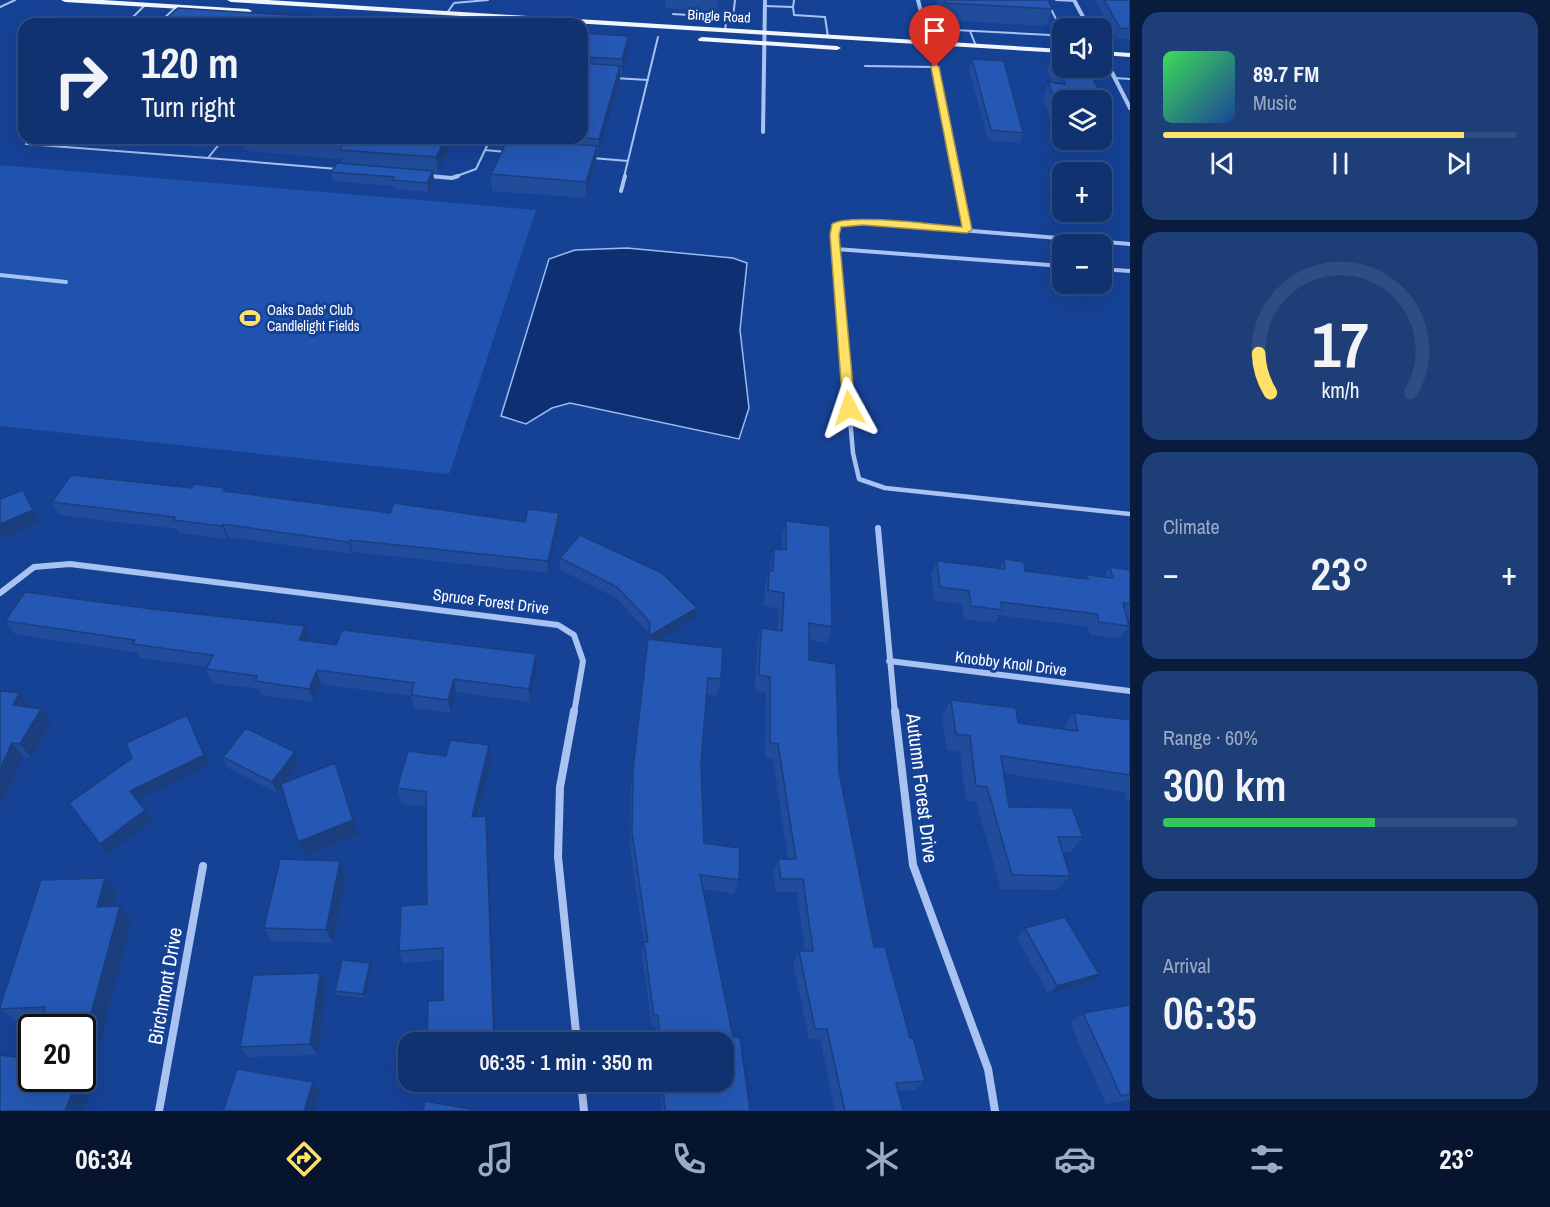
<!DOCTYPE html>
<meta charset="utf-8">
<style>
body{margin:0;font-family:"Archivo Narrow",sans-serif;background:#1e3e78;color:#f1f3f6;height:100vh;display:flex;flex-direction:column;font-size:22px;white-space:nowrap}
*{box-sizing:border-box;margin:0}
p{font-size:20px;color:#9caac3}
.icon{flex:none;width:33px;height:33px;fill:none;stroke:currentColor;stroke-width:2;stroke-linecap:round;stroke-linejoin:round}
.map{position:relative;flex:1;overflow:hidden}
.panel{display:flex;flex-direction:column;gap:12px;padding:12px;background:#091c3e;width:420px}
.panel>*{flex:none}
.banner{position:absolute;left:18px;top:18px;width:570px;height:126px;border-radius:18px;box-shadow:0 6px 24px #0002,0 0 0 2px #304d83;background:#103270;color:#f1f3f6;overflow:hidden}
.fabs{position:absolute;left:1052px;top:18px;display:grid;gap:12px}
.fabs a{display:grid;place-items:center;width:60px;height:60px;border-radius:12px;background:#103270;box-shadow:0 6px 24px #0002,0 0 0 2px #304d83;font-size:30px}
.speed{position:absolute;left:18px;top:1014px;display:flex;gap:12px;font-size:30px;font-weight:700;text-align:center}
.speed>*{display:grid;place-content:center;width:78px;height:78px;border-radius:50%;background:#103270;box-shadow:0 6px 24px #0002,0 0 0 2px #304d83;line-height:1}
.speed .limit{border:3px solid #111;border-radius:9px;background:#fff;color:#111}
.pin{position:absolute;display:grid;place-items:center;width:51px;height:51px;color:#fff;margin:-62px -26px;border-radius:50% 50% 50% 0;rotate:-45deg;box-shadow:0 0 6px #0007}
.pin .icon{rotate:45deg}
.me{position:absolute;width:66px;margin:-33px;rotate:355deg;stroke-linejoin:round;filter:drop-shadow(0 0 4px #0008)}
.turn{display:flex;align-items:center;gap:21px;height:126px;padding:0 24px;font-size:27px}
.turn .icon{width:78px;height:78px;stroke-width:2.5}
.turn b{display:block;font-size:42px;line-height:51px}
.big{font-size:45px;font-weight:600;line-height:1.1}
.panel .card{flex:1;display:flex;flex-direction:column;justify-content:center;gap:9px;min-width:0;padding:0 21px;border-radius:18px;background:#1e3e78}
.panel .dial{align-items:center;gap:0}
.dial svg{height:156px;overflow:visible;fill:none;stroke:#304d83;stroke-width:7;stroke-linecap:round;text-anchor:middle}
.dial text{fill:#f1f3f6;stroke:none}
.song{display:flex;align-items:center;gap:18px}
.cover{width:72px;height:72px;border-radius:9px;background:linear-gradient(135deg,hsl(130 70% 55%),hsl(220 70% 35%))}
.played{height:6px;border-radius:3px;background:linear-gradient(90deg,#ffe168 85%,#304d83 85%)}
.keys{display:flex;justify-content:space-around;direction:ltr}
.heat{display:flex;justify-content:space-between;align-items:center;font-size:33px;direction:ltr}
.charge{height:9px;border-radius:4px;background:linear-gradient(90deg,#34c759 60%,#304d83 0)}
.trip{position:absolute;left:398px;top:1032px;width:336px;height:60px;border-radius:18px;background:#103270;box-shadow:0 6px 24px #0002,0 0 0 2px #304d83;font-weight:600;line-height:60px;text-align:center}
.tabs{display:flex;height:96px;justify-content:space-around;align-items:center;background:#06142d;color:#9caac3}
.tabs .icon{width:42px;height:42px}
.tabs .selected{color:#ffe168}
.tabs b{font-size:27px;color:#f1f3f6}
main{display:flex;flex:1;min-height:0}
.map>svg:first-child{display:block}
.green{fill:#1f53af}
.water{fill:#0e3073;stroke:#9abcf4;stroke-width:1.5}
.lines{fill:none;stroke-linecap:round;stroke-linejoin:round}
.lane-far2{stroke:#a8c2f1;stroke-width:2}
.lane-far1{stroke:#a8c2f1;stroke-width:4}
.lane{stroke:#a8c2f1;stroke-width:4.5}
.street-far3{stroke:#a8c2f1;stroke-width:4}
.street-far2{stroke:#a8c2f1;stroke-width:4.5}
.street-far1{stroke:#a8c2f1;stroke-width:6}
.street{stroke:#a8c2f1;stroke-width:8}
.primary{fill:#f2f6ff;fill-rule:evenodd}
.wall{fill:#204c9b}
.shaded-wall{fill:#1a3e7e}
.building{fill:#2558b4;stroke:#1a3e7e;stroke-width:1.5}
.route{fill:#ffe168;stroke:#a69244;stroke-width:1.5}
.labels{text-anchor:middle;stroke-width:6;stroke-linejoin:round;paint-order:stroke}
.far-street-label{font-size:14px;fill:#fff;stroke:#164296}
.far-poi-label{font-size:14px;fill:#fff;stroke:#164296;text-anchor:start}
.street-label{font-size:16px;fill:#fff;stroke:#164296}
.near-street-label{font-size:20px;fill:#fff;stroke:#164296}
</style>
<main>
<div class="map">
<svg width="1130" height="1111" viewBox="0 0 1130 1111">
<rect width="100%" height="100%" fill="#164296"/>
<path class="green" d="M0,165l536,45 -87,264 -449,-48z"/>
<path class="water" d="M627,248l106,10 14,5 -7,67 9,78 -10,31 -169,-36 -18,5 -26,16 -25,-8 48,-157 26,-9z"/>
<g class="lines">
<path class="lane-far2" d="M1047,0l14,30 -11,5 8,16
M1056,0l19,1
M765,6l28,1 1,-7
M0,7l15,-7
M793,7l1,8 31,2 3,20
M447,13l7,-10 34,-3
M673,14l60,4
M126,24l19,-19
M158,24l18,-17
M725,30l1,-7 7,-5 2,-18
M955,30l95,5
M970,31l6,15
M865,66l70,1
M614,78l34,2
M1114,78l16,1
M33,138l-7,6 182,14
M224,138l-16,20 129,11
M491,138l-6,12 21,2
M592,158l36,3
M429,176l12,1
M454,177l22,-8 9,-19
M624,177l34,-140"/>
<path class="lane-far1" d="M429,176l23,2 6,-2
M621,191l4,-15
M836,249l226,17
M1101,269l29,2
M0,275l66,7
M849,409l-13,-185 27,-2 267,22"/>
<path class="lane" d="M849,407l4,46 6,26 26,9 245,26"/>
<path class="street-far3" d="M918,0l17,67 22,110
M1074,0l15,28
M1101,51l29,57
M763,132l2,-132"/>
<path class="street-far2" d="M956,176l11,54"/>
<path class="street-far1" d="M878,528l17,185
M0,593l34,-26 36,-3 488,61 16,10 9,26 -9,52
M889,661l241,30"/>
<path class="street" d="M574,711l-14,76 -2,70 19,185
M895,711l18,154 75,204 7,42
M581,1082l3,29
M159,1111l44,-245"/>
<path class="primary" d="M61,0h42l145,9 4,2 -4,2 -183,-11z
M227,0h41l794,49v4l-831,-51z
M702,37l135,9 4,2 -4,2 -138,-9 -1,-2z
M1101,51l29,2v4l-29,-2z"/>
</g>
<path class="wall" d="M666,0h53l-2,11 -52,-3z
M936,0h112l4,9 -6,17 -105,-6z
M1095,0h35v39l-14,-1z
M582,33l47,3v15l-7,24 -2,-1v7l-22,74h-1l-1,7 -10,36 -94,-7 -1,-17 20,-36h71z
M1053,54h9v14h26l26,55 -7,17 -6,-1v-39h-39v36h-6l-13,-38 5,-16 4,1 -5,-14z
M972,59l51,74 -3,10 -32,-3 -19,-71z
M84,138h129l-8,9z
M241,138h236v2l-22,-2 -17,35h-5l1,8 -6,11 -34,-3 -1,-3 -60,-5 -2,-9 11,-9v-4l-97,-8z
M226,491l164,22 169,12 -11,48 -195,-21 -1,2 -124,-17 -1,2 -48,-6 -2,-4 -117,-14 -8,-13z
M786,521l46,106 -5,16 -18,-3v20l30,112 35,175 36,91 15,43 -10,9 -17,1 5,20h-68l-15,-72h-11l-16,-76 6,-12h6l-8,-59h-21l-3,-20 5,-13h10l-15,-100 -8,-1 1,-66 -11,-1 2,-47 4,-16 17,2 1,-21 -15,-3 1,-19 9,-38h8v-12z
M560,558l135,61 -36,21 62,39 -4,17 -11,-2 -5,69 3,80 35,37 -5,14 -31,-5 30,148 17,74h-88l-3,-29h64v-40h-67l-1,-16 -3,1 -10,-72 2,-12 -14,-96 1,-62 18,-152 -33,-35 -56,-28z
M1004,559l21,12 60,7 2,-3 17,2 6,-10 20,3v48h-3l2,8 -9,12 -30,-3 -2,-8 -89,-12 -4,8 -31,-4 -2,-15 -28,-4 -3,-26 6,-13 62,7z
M5,621l305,18 -1,2 228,27 -7,34 -74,-10 -5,21 -37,-5 -3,-12 -90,-12 -7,18 -53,-7 -3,-6 -46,-6 -6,-14 1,-2 -67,-9 -2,-5 -123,-19z
M0,691l20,2 11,14 10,2 10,14 -20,35 -7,-1 -24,50z
M951,700l67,23 44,6 12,-16 56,7v80h-3l-2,-8 -121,-19 5,34 74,30 -13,15h-8l8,24 -13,14 -56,-1 -25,-87 -10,-1 -6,-49 -13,-2 -5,-34z
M446,756l45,5 -13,56 8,-1 2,14 8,212h-69l16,-42v-40l-40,3 -4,-12 28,-47 -1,-97 -25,-4 -4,-15z
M223,757l76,6 -15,20 56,-4 19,55 -54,22 -7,-14 -17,-56 -4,7 -49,-25z
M346,875l-13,68 -61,-2 -8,-13z
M117,892l-4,14 19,13 -39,152 4,4 -13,36h-84l30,-52 12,-40 -27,1 -15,-11v-2z
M1025,928l64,54 -41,12 -31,-57z
M370,963l2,4 -7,31 -28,-3 -2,-4z
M320,973l7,12 -9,70 -69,2 -9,-10z
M1130,1005v95l-24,4 -36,-81 13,-10z
M428,1082h69v1l-66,5z"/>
<path class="shaded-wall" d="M629,36v15l-7,24v-16z
M620,66v15l-22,74 1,-16z
M203,138h10l-8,9z
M446,138h9l-17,35 -2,-16z
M597,146l-1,16 -10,36v-16z
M433,171l1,10 -6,11 -1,-9z
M23,490l17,32 -40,17v-15z
M559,513v12l-11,48v-12z
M223,524l5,13 -1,2 -5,-13z
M350,540l3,12 -1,2 -3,-12z
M697,608l-2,11 -48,28 2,-11z
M305,626l5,13 -6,15 -5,-14z
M536,654l1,14 -7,34 -1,-13z
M317,670l4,14 -7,18 -5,-13z
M454,679l2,13 -5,21 -3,-13z
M20,693l11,14 -18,-2z
M41,709l10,14 -20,35 -11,-14z
M187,715l5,11 18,39 -73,36 -7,-10z
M12,743l12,14 -24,50v-38z
M489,745l2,16 -17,71 -2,-15z
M295,752l4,11 -22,30 -5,-11z
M340,779l19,55 -54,22 -7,-14z
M145,810l8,10 -45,34 -8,-10z
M486,816l2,14 8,212h-2z
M340,861l6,14 -13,68 -7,-13z
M105,878l12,14 -8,28 -12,-13z
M120,906l12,13 -39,152 4,4 -13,36h-19l13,-33h4v-31z
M370,963l2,4 -7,31 -2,-4z
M320,973l7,12 -9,70 -8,-11z
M1099,974l-10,8 -41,12 9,-8z
M313,1082l7,10 -5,19h-11z"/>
<path class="building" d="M945,0h103l4,9 -107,-6z
M1104,0h26v29l-10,-1z
M178,8l204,13 -3,3h-218z
M582,33l47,3 -7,23 -40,-2z
M1053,54h9v14h26l26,55h-13v-23h-39v18l-14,-36 17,2z
M972,59l32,2 19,72 -32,-3z
M582,63l38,3 -21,73 -17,-1z
M280,138h166l-10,19 -96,-7 4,-7z
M508,139l89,7 -11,36 -95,-8z
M337,163l96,8 -6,12 -35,-3 2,-3 -63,-5z
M71,475l121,13 2,-4 31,4 -2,3 167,22 4,-10 131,19 3,-13 31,4 -11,48 -198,-21 -1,2 -126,-18 -1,2 -49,-6 2,-3 -123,-15z
M23,490l10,20 -33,14v-25z
M786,521l44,5 2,101 -23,-4v37l27,4 3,108 35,175h11l25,91 3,-1 12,44 -29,2 7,28h-58l-18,-82h-12l-16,-78h14l-10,-72h-22l-3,-20h18l-18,-115 -8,-1v-66l-11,-2 2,-47 21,3 2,-38 -16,-3 1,-19h4l1,-22 12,1z
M580,535l82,38 35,35 -48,28 1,-14 -33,-35 -57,-29z
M1004,559l20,3 1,9 63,8 -1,-4 26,3 -3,-11 20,3v34l-7,-1 6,23 -30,-4 -2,-8 -96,-12 1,8 -31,-4 -2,-15 -29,-4 -3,-26 68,8z
M25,592l127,17 153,17 -6,14 37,5 6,-15 194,24 -7,35 -75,-10 -6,21 -37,-5 3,-12 -97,-13 -8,19 -54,-8 2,-5 -51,-7 7,-14 -81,-11 3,-4 -130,-19z
M648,639l75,9 -2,31 -13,-1 -7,85 3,80 36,5 -1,32 -39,-5 33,162h7l10,74h-85l-2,-29h60v-40h-63l-2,-27 -4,1 -10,-74h4l-16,-109 1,-63z
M0,691l20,2 -7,12 28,4 -21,35 -8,-1 -12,26z
M951,700l65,8 2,15 60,8 -4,-18 56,7v55l-129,-19 8,51 63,1 11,29h-25l12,39 -58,-1 -25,-88 -11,-1 -6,-50 -14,-2z
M187,715l17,40 -74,36 15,19 -45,34 -31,-41 63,-45 -6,-15z
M246,728l49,24 -23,30 -49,-25z
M450,740l39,5 -17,72 14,-1 8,226h-67l1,-41 15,-1v-52l-44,3 2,-45 26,-2 -1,-112 -29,-4 11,-37 38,5z
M335,763l18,57 -55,22 -17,-58z
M280,859l60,2 -14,69 -62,-2z
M105,878l-8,29 23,-1 -38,141v-19h-43l6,-21 -45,2v-2l41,-127z
M1065,917l34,57 -42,12 -32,-58z
M342,960l28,3 -7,31 -28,-3z
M320,973l-10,71 -70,3 13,-72z
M1130,1005v89l-9,2 -38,-83z
M32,1053v25h46l-13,33h-65v-56l30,4z
M237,1069l76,13 -9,29h-81z
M425,1101l56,10h-58z"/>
<path class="route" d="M935,64l4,3 33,163 -5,3 -104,-8 -22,2 -2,8 16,173 -6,4 -6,-4 -13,-173 2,-11c16,-11 106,1 130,3l-31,-160z"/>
<defs>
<g id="stadium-bare" transform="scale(1.62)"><path d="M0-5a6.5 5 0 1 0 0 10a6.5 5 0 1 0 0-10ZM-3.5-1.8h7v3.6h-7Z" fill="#ffe168" stroke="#164296" stroke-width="2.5" paint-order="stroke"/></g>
</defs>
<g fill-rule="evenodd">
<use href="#stadium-bare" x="250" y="318"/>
</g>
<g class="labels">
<g class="far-street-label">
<text transform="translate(719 16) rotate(3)" y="5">Bingle Road</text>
</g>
<g class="far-poi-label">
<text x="267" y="315">Oaks Dads' Club<tspan x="267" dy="16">Candlelight Fields</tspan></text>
</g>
<g class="street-label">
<text transform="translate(491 601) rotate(7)" y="6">Spruce Forest Drive</text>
<text transform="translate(1011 663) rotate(7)" y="6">Knobby Knoll Drive</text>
</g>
<g class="near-street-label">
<text transform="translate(922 788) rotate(83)" y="7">Autumn Forest Drive</text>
<text transform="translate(165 986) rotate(-80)" y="7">Birchmont Drive</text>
</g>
</g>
</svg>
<div class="fabs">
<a><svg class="icon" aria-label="sound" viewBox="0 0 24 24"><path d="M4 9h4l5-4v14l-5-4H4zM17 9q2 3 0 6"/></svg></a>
<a><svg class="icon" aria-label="layers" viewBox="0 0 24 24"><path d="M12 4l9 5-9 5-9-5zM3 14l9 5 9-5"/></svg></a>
<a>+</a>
<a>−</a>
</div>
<div class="speed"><div class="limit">20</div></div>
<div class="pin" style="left:935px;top:67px;background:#d93025"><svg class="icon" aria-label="arrive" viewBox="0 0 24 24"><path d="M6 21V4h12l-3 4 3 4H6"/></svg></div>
<svg class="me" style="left:849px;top:408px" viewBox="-20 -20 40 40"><path d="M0-17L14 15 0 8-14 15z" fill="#ffe168" stroke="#fff" stroke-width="4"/></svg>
<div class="trip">06:35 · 1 min · 350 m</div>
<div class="banner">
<div class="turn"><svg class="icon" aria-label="right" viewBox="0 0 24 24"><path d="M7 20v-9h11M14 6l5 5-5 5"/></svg><div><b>120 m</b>Turn right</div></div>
</div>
</div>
<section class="panel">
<div class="card">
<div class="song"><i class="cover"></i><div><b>89.7 FM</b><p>Music</p></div></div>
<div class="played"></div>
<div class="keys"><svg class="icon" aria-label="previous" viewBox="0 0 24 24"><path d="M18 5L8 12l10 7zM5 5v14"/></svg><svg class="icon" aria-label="pause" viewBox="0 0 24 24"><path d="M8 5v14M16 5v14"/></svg><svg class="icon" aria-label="next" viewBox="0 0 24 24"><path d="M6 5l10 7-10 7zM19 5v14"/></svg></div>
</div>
<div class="card dial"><svg viewBox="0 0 100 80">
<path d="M14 69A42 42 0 1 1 86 69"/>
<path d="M14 69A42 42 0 0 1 8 49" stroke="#ffe168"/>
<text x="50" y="56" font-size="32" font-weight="700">17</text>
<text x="50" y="72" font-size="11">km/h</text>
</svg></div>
<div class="card"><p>Climate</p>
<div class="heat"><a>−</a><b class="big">23°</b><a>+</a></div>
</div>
<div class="card"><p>Range · 60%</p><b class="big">300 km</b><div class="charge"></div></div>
<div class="card"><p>Arrival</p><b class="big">06:35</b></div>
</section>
</main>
<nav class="tabs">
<b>06:34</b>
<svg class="icon selected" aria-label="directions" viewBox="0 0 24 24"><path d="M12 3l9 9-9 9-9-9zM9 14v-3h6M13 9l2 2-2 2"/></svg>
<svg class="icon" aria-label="music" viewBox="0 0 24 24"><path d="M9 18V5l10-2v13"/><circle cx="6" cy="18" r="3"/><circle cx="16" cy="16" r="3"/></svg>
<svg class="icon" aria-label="phone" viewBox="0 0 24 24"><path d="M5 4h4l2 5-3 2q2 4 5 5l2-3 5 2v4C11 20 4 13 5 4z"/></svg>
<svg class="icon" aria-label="climate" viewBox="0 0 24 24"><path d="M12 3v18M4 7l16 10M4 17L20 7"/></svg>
<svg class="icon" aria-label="car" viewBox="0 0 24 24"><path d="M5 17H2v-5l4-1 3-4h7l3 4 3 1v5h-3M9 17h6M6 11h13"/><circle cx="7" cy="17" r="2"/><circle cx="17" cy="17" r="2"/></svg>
<svg class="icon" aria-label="filters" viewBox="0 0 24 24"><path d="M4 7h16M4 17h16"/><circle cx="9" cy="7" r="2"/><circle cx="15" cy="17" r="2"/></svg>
<b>23°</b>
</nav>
